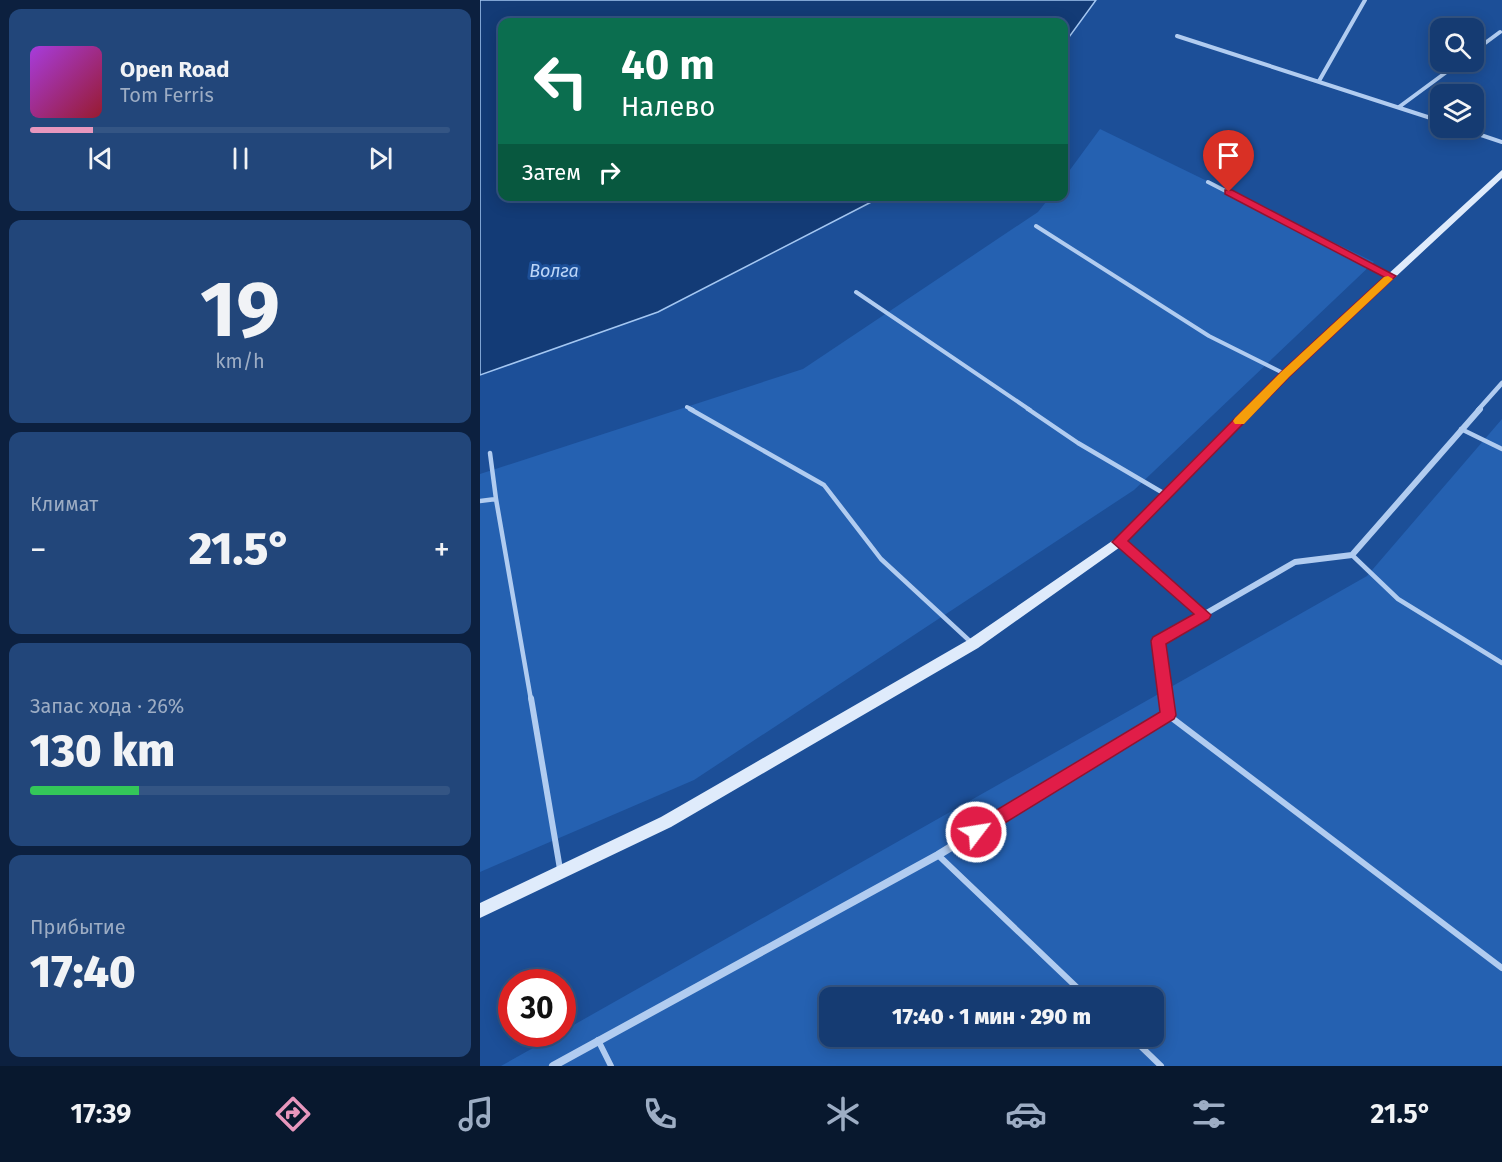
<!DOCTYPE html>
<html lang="ru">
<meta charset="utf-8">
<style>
body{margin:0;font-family:"Fira Sans",sans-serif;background:#22467a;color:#f1f3f6;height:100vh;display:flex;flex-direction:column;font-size:22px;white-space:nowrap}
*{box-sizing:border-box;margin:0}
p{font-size:20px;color:#9dadc4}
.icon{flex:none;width:33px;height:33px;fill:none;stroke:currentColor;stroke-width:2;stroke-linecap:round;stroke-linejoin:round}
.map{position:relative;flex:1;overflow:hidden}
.sheet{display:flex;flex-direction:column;gap:9px;padding:9px;background:#0c203f;width:480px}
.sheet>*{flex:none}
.top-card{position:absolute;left:18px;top:18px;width:570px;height:183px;border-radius:12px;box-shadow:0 3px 15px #0003,0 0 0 2px #345584;background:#0b6e4f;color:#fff;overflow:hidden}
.controls{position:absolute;left:950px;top:18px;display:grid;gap:12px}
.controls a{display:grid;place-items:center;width:54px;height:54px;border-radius:12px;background:#153b72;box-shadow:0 3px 15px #0003,0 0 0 2px #345584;font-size:30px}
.speed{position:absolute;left:18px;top:969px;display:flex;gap:12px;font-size:30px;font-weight:700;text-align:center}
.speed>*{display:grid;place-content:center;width:78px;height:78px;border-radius:50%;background:#153b72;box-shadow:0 3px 15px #0003,0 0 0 2px #345584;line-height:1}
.speed .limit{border:9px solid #d22;background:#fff;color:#111}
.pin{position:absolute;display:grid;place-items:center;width:51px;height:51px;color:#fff;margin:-62px -26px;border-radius:50% 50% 50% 0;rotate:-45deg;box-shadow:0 0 6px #0007}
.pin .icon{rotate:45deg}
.me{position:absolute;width:66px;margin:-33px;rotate:59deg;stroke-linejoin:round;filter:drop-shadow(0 0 4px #0008)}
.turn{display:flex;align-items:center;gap:21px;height:126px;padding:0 24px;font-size:27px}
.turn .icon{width:78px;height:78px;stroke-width:2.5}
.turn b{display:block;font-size:42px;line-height:51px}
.then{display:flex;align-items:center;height:57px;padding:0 24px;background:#0003;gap:12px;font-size:22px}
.big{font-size:45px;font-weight:800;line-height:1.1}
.sheet .widget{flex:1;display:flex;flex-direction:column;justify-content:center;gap:9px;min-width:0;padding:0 21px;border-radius:12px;background:#22467a}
.sheet .dial{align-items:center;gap:0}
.dial b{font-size:78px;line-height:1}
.song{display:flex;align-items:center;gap:18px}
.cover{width:72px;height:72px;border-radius:9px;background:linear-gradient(135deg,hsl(280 70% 55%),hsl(350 70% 35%))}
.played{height:6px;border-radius:3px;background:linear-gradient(90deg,#e797bd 15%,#345584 15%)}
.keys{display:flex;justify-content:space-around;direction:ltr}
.heat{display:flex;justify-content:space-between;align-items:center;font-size:33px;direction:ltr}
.charge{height:9px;border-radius:4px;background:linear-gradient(90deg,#34c759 26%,#345584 0)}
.trip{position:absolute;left:339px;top:987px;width:345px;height:60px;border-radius:12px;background:#153b72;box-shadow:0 3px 15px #0003,0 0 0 2px #345584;font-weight:800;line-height:60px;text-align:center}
.dock{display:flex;height:96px;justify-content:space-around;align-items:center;background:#08182e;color:#9dadc4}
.dock .icon{width:42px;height:42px}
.dock .on{color:#e797bd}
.dock b{font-size:27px;color:#f1f3f6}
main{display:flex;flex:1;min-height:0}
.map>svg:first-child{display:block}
.green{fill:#2561b1;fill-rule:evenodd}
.water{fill:#133b76;stroke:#a4c7f2;stroke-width:1.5}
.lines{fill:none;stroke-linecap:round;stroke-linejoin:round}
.service-far2{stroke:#b1ccf0;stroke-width:4}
.service-far1{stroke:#b1ccf0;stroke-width:4.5}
.service{stroke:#b1ccf0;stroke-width:6}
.minor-far3{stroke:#b1ccf0;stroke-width:4}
.minor-far2{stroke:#b1ccf0;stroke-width:4.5}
.minor-far1{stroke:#b1ccf0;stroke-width:6}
.minor{stroke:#b1ccf0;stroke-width:8}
.secondary{fill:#dfebfb;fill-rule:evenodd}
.route{fill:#e11d48;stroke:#92132f;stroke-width:1.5}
.slow{fill:#f59e0b}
.labels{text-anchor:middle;stroke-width:6;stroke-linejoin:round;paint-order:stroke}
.far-water-label{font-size:18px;font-style:italic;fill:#bdd6f7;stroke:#1c4f98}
</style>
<main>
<section class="sheet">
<div class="widget">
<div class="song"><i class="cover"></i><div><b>Open Road</b><p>Tom Ferris</p></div></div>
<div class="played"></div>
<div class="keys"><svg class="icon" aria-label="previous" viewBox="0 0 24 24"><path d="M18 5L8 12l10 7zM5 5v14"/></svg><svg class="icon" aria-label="pause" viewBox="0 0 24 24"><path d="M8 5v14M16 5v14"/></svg><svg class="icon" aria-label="next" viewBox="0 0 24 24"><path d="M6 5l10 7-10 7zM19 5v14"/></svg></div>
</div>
<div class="widget dial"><b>19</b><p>km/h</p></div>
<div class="widget"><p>Климат</p>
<div class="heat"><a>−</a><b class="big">21.5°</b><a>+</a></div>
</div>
<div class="widget"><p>Запас хода · 26%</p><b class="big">130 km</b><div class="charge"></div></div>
<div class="widget"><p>Прибытие</p><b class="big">17:40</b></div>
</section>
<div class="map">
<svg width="1022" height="1066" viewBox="0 0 1022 1066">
<rect width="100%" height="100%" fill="#1c4f98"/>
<path class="green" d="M620,129l274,133 -240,228 -440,290 -214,92v-398l323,-105 235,-157 12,-15 14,-1v-18z
M1022,419v647h-1001l57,-32h4l1,-3 804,-455zM350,998h324v38h-324z"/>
<path class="water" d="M0,0h616l-32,44v-22h-562v174l379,1 -223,115 -178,63z"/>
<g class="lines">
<path class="service-far2" d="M728,182l183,94
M556,226l173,110 76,38
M376,292l174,118
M207,407l6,3"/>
<path class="service-far1" d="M210,409l134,76 57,74 92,85
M548,409l50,34 87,51
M981,429l41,20
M16,499l35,201
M0,501l16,-2 -6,-46
M872,555l46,44 104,64"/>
<path class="service" d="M51,698l29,171
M688,715l334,253
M458,855l150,143
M650,1036l31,30
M118,1040l13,26"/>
<path class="minor-far3" d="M697,36l263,85
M993,52l27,-20
M839,81l46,-81
M919,107l61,-45
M980,128l42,14"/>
<path class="minor-far2" d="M998,410l24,-27"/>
<path class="minor-far1" d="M639,542l85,73
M686,700l-8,-59 137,-79 57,-7 128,-146"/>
<path class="minor" d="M73,1066l385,-211 230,-140 -2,-17"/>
<path class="secondary" d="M1022,170v8l-213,198 -166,169 -145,103 -307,179 -191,91v-15l181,-86 307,-177 147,-101 166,-167z"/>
</g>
<path class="route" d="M745,190h7l164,86 -107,101 -161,164 83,74 -2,4 -43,25 10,71 -2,4 -192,118 -6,2 -6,-2 -2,-5 2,-6 190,-114 -9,-71 2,-4 41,-23 -82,-72 169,-170 103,-95 -159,-83z"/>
<path class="slow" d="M908,276l5,3 -2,2 -102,96 -45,47h-9l-2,-3 2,-3 46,-46 103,-95z"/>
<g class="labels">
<g class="far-water-label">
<text x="74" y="277">Волга</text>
</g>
</g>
</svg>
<div class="controls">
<a><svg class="icon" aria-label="search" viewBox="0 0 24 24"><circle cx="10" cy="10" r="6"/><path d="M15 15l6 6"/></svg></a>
<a><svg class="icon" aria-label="layers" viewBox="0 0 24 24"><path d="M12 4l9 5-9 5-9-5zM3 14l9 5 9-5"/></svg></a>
</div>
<div class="speed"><div class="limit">30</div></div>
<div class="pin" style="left:749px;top:192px;background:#d93025"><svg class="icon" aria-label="arrive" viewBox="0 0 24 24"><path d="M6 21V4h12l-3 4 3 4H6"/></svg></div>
<svg class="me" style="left:496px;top:832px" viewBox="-20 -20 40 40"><circle r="17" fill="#e11d48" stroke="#fff" stroke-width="3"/><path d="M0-11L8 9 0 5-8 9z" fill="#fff"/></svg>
<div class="trip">17:40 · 1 мин · 290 m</div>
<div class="top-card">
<div class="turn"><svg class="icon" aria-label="left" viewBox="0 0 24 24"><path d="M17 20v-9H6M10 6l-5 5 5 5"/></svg><div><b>40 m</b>Налево</div></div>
<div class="then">Затем<svg class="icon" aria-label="right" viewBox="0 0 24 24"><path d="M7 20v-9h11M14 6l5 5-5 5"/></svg></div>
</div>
</div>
</main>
<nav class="dock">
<b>17:39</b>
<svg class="icon on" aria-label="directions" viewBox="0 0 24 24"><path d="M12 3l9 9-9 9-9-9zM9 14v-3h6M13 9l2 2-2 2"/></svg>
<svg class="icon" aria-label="music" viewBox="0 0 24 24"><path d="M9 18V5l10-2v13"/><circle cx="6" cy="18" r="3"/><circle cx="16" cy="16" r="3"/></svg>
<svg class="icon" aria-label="phone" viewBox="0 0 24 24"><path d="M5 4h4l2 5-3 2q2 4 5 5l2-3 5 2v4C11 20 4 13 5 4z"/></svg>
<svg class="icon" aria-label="climate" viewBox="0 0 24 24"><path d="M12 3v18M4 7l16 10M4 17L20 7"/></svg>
<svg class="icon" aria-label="car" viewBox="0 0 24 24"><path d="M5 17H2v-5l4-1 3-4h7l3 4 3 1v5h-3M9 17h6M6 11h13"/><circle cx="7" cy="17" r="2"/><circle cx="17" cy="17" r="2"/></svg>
<svg class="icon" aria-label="filters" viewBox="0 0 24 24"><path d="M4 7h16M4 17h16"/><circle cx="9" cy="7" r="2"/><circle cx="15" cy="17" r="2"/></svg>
<b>21.5°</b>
</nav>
